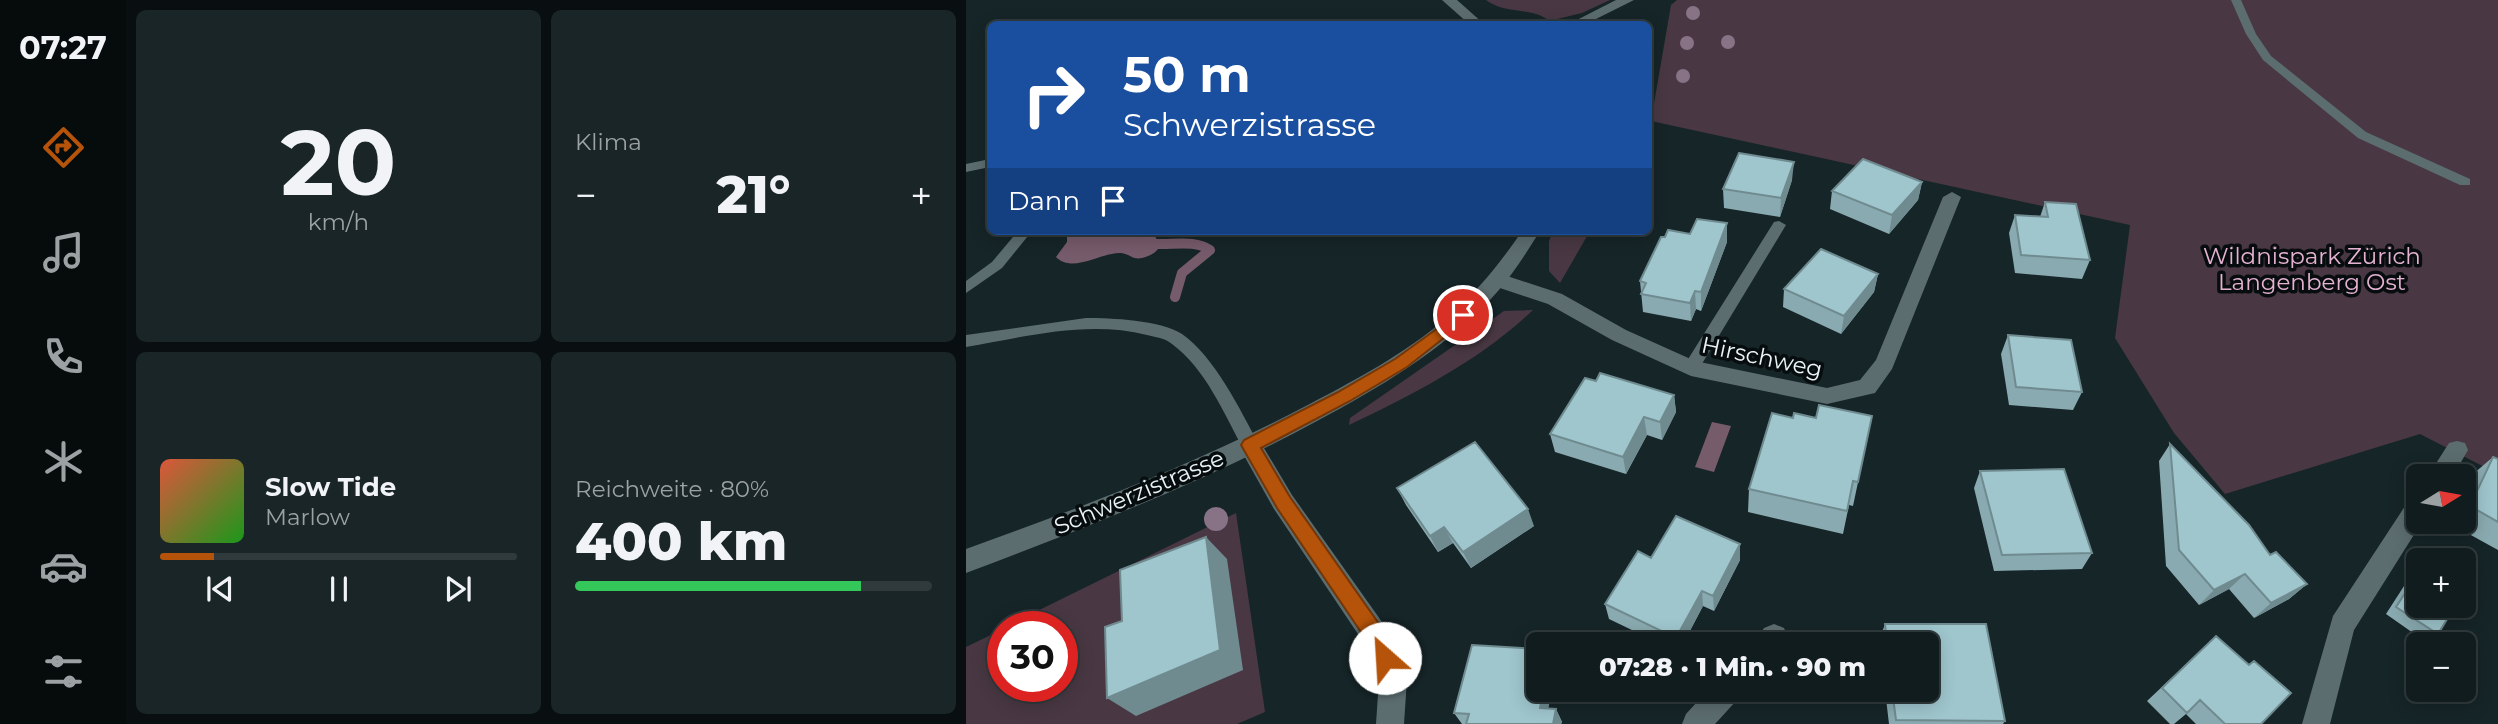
<!DOCTYPE html>
<html lang="de">
<meta charset="utf-8">
<style>
body{margin:0;font-family:Montserrat,sans-serif;background:#192527;color:#f1f3f6;height:100vh;display:flex;flex-direction:column;font-size:26px;white-space:nowrap}
*{box-sizing:border-box;margin:0}
p{font-size:23px;color:#9ca1a4}
.icon{flex:none;width:38px;height:38px;fill:none;stroke:currentColor;stroke-width:2;stroke-linecap:round;stroke-linejoin:round}
.map{position:relative;flex:1;overflow:hidden}
.side{display:flex;flex-direction:column;gap:10px;padding:10px;background:#090f10;width:840px}
.side>*{flex:none}
.top-card{position:absolute;left:21px;top:21px;width:665px;height:214px;border-radius:10px;box-shadow:0 4px 18px #0003,0 0 0 2px #303a3c;background:#1a4fa0;color:#fff;overflow:hidden}
.needle{width:46px;rotate:79deg}
.controls{position:absolute;left:1440px;top:464px;display:grid;gap:14px}
.controls a{display:grid;place-items:center;width:70px;height:70px;border-radius:10px;background:#101c1e;box-shadow:0 4px 18px #0003,0 0 0 2px #303a3c;font-size:35px}
.speed{position:absolute;left:21px;top:611px;display:flex;gap:14px;font-size:35px;font-weight:700;text-align:center}
.speed>*{display:grid;place-content:center;width:91px;height:91px;border-radius:50%;background:#101c1e;box-shadow:0 4px 18px #0003,0 0 0 2px #303a3c;line-height:1}
.speed .limit{border:10px solid #d22;background:#fff;color:#111}
.pin{position:absolute;display:grid;place-items:center;width:60px;height:60px;color:#fff;margin:-30px;border:4px solid #fff;border-radius:50%;box-shadow:0 2px 7px #0007}
.me{position:absolute;width:77px;margin:-38px;rotate:334deg;stroke-linejoin:round;filter:drop-shadow(0 0 5px #0008)}
.turn{display:flex;align-items:center;gap:24px;height:147px;padding:0 21px;font-size:32px}
.turn .icon{width:91px;height:91px;stroke-width:2.5}
.turn b{display:block;font-size:49px;line-height:60px}
.then{display:flex;align-items:center;height:66px;padding:0 21px;background:#0003;gap:14px;font-size:26px}
.big{font-size:52px;font-weight:800;line-height:1.1}
.side .widget{flex:1;display:flex;flex-direction:column;justify-content:center;gap:10px;min-width:0;padding:0 24px;border-radius:10px;background:#192527}
.side .dial{align-items:center;gap:0}
.dial b{font-size:91px;line-height:1}
.song{display:flex;align-items:center;gap:21px}
.cover{width:84px;height:84px;border-radius:10px;background:linear-gradient(135deg,hsl(10 70% 55%),hsl(120 70% 35%))}
.played{height:7px;border-radius:4px;background:linear-gradient(90deg,#b45309 15%,#303a3c 15%)}
.keys{display:flex;justify-content:space-around;direction:ltr}
.heat{display:flex;justify-content:space-between;align-items:center;font-size:38px;direction:ltr}
.charge{height:10px;border-radius:5px;background:linear-gradient(90deg,#34c759 80%,#303a3c 0)}
.side .tiles{flex:1;display:grid;gap:10px;grid-template-columns:repeat(2,1fr)}
.trip{position:absolute;left:560px;top:632px;width:413px;height:70px;border-radius:10px;background:#101c1e;box-shadow:0 4px 18px #0003,0 0 0 2px #303a3c;font-weight:800;line-height:70px;text-align:center}
main{display:flex;flex:1;min-height:0}
.tab-bar{display:flex;flex-direction:column;width:126px;justify-content:space-around;align-items:center;background:#060b0c;color:#9ca1a4}
.tab-bar .icon{width:49px;height:49px}
.tab-bar .on{color:#b45309}
.tab-bar b{font-size:32px;color:#f1f3f6}
.map>svg:first-child{display:block}
.green{fill:#493843}
.water{fill:#765b6b}
.lines{fill:none;stroke-linecap:round;stroke-linejoin:round}
.stream{stroke:#765b6b;stroke-width:10}
.lane{fill:#5c6d70;fill-rule:evenodd}
.street{fill:#5c6d70;fill-rule:evenodd}
.secondary{fill:#5c6d70;fill-rule:evenodd}
.tree{fill:#887386}
.wall{fill:#89aab0}
.shaded-wall{fill:#6f8b90}
.building{fill:#9fc6cd;stroke:#6f8b90;stroke-width:2}
.route{fill:#b45309;stroke:#753606;stroke-width:2}
.labels{text-anchor:middle;stroke-width:7;stroke-linejoin:round;paint-order:stroke}
.park-label{font-size:23px;fill:#e5b2d2;stroke:#070d0e}
.street-label{font-size:23px;fill:#eaf4f6;stroke:#070d0e}
</style>
<main>
<nav class="tab-bar">
<b>07:27</b>
<svg class="icon on" aria-label="directions" viewBox="0 0 24 24"><path d="M12 3l9 9-9 9-9-9zM9 14v-3h6M13 9l2 2-2 2"/></svg>
<svg class="icon" aria-label="music" viewBox="0 0 24 24"><path d="M9 18V5l10-2v13"/><circle cx="6" cy="18" r="3"/><circle cx="16" cy="16" r="3"/></svg>
<svg class="icon" aria-label="phone" viewBox="0 0 24 24"><path d="M5 4h4l2 5-3 2q2 4 5 5l2-3 5 2v4C11 20 4 13 5 4z"/></svg>
<svg class="icon" aria-label="climate" viewBox="0 0 24 24"><path d="M12 3v18M4 7l16 10M4 17L20 7"/></svg>
<svg class="icon" aria-label="car" viewBox="0 0 24 24"><path d="M5 17H2v-5l4-1 3-4h7l3 4 3 1v5h-3M9 17h6M6 11h13"/><circle cx="7" cy="17" r="2"/><circle cx="17" cy="17" r="2"/></svg>
<svg class="icon" aria-label="filters" viewBox="0 0 24 24"><path d="M4 7h16M4 17h16"/><circle cx="9" cy="7" r="2"/><circle cx="15" cy="17" r="2"/></svg>
</nav>
<section class="side">
<div class="tiles">
<div class="widget dial"><b>20</b><p>km/h</p></div>
<div class="widget"><p>Klima</p>
<div class="heat"><a>−</a><b class="big">21°</b><a>+</a></div>
</div>
<div class="widget">
<div class="song"><i class="cover"></i><div><b>Slow Tide</b><p>Marlow</p></div></div>
<div class="played"></div>
<div class="keys"><svg class="icon" aria-label="previous" viewBox="0 0 24 24"><path d="M18 5L8 12l10 7zM5 5v14"/></svg><svg class="icon" aria-label="pause" viewBox="0 0 24 24"><path d="M8 5v14M16 5v14"/></svg><svg class="icon" aria-label="next" viewBox="0 0 24 24"><path d="M6 5l10 7-10 7zM19 5v14"/></svg></div>
</div>
<div class="widget"><p>Reichweite · 80%</p><b class="big">400 km</b><div class="charge"></div></div>
</div>
</section>
<div class="map">
<svg width="1532" height="724" viewBox="0 0 1532 724">
<rect width="100%" height="100%" fill="#162528"/>
<path class="green" d="M520,0h124l-28,13 -33,8c-15,-14 -43,-6 -63,-21z
M711,0h821v474l-78,-40 -195,60 -51,-61 -59,-95 15,-113 -479,-104 20,-116z
M587,231h37l-30,52 -11,-12v-30z
M567,310c-51,49 -120,85 -184,115l1,-7 154,-107z
M270,513l29,199 -28,12h-271v-77l37,-18v57h59v-60h-55z"/>
<path class="water" d="M101,231h63l25,5 5,10c-4,7 -10,10 -18,12 -10,2 -12,-4 -21,-5 -20,-1 -48,21 -65,4l11,-15z
M746,422l19,4 -17,46 -19,-5z"/>
<g class="lines">
<path class="stream" d="M180,243c21,4 47,-5 64,7l-28,23 -7,24"/>
<path class="lane" d="M1265,0h10l15,34 15,22 95,76 104,47v6h-10l-102,-47 -95,-78 -17,-26z
M24,159v8l-24,5v-8z
M813,221l7,4 -89,147h-12l-2,-4 2,-4 89,-142z
M52,231h14l-30,37 -36,25v-12l26,-19z
M120,318c25,0 74,2 96,16 32,22 59,77 77,111l-3,5 -6,2 -6,-2c-20,-36 -38,-81 -72,-106 -7,-6 -17,-7 -25,-9 -60,-15 -122,2 -181,12v-12z"/>
<path class="street" d="M650,0h18l-48,24h-17z
M986,192l9,5 -69,172 -17,24 -48,11 -136,-28 -79,-36 -64,-36 -57,-19 -3,-5 3,-5 7,-2 64,21 64,36 69,31 132,27 33,-8 16,-20 67,-163z
M284,436l8,2 34,57 95,134 20,50 -3,45h-28l3,-45 -13,-33 -92,-137 -32,-57 -3,-7 3,-7z
M1491,441l8,2 3,7 -15,26h-25l21,-33z
M1452,497v25h4l-68,108 -24,94h-28l31,-108 76,-116z
M808,624l10,4 4,9 -3,7h-31l10,-16z
M742,690h33l-4,10 -22,24h-33l4,-10z"/>
<path class="secondary" d="M476,0h15l27,24h-15z
M556,231h18c-15,24 -30,48 -50,69 -49,51 -111,88 -173,121 -113,61 -232,107 -351,152v-24c114,-41 227,-84 334,-140 52,-27 105,-55 149,-93 29,-25 52,-54 73,-85z"/>
</g>
<g class="tree">
<circle cx="727" cy="13" r="7"/>
<circle cx="762" cy="42" r="7"/>
<circle cx="721" cy="43" r="7"/>
<circle cx="717" cy="76" r="7"/>
<circle cx="250" cy="519" r="12"/>
</g>
<path class="wall" d="M826,180l-12,37 -56,-9 -1,-19z
M956,182l-4,18 -29,34 -59,-25 2,-18z
M1079,202l45,58 -8,19 -67,-6 -6,-40 6,-18 25,2z
M761,242l-26,69 -5,-2 -5,12 -48,-9 -3,-31z
M912,274l-4,18 -33,42 -58,-27 1,-18z
M1042,335l74,57 -9,18 -64,-5 -8,-51z
M630,381l78,14 2,17 -14,28 -15,-5 -21,39 -71,-22 -5,-18z
M906,416l-19,90 -4,-1 -6,29 -95,-22 1,-23 44,-71z
M1204,444l100,111 37,29 -18,15 -35,19 -25,-29 -30,16 -33,-39 -7,-105z
M1527,457l5,2v91l-49,-27 1,-1h14v-30l9,-18z
M1014,471l112,82 -10,16 -88,2 -20,-83z
M431,488l137,38 -63,42 -18,-25 -15,9 -32,-47z
M685,558l89,2 -26,51 -11,-5 -20,38h-22l-52,-25 -4,-15z
M1449,578l23,56 -12,8 -40,-28 18,-28z
M919,624h101l19,97 -2,3h-114l-4,-34h42v-46h-47v-6z
M1250,636l33,29 5,-4 7,63h-65l-10,-10 -12,10h-4l-23,-23z
M572,690h14l-4,18 8,1 6,13 -1,2h-99l-8,-11z"/>
<path class="shaded-wall" d="M828,162l-2,18 -12,37 1,-19z
M956,182l-4,18 -29,34 3,-19z
M761,223v19l-26,69v-19z
M912,274l-4,18 -33,42 3,-18z
M729,291l1,18 -5,12 -1,-18z
M708,395l2,17 -14,28 -2,-18z
M678,417l3,18 -21,39 -3,-17z
M562,509l6,17 -63,42 -8,-16z
M478,527l9,16 -15,9 -8,-16z
M240,537l21,22 16,111 -107,46 -29,-18z
M774,544v16l-26,51 -1,-15z
M1279,574l-16,15 -30,16 15,-15z
M1341,584l-18,15 -35,19 17,-15z
M736,591l1,15 -20,38h-6l-1,-6z
M577,690h9l-6,30 -6,-12z
M590,709l6,13 -1,2h-8z"/>
<path class="building" d="M773,153l55,9 -13,36 -58,-9z
M897,159l59,23 -30,33 -60,-24z
M1079,202l31,2 14,56 -69,-5 -6,-40 33,2z
M731,219l30,4 -26,69 -6,-1 -5,12 -49,-9 5,-11 -6,-2 21,-44h4l3,-7 22,4z
M855,249l57,25 -34,42 -60,-27z
M1042,335l63,5 11,52 -66,-5z
M634,373l74,22 -14,27 -16,-5 -21,40 -73,-23 35,-56 11,3z
M853,405l53,11 -14,66 -5,-1 -6,30 -98,-22 23,-76 21,5 1,-5 22,5z
M509,442l53,67 -65,43 -19,-25 -14,9 -33,-48z
M1204,444l79,81 21,30 6,-3 31,32 -36,19 -26,-29 -31,16 -35,-40z
M1527,457l5,2v63l-28,-16z
M1098,469l28,84 -90,2 -22,-84z
M710,516l64,28 -27,52 -11,-5 -26,47 -71,-34 33,-53 13,7z
M240,537l14,113 -113,48 -2,-71 17,-6 -2,-51z
M1449,578l3,2v26h37l-17,28 -42,-27z
M919,624h101l19,97 -109,-1 -4,-30h35v-46h-40z
M1250,636l33,29 5,-4 37,32 -30,31h-36l-25,-24 -13,13 -25,-25z
M506,645l66,4v41h5l-3,18 16,1 -3,15h-87l3,-10 -15,-1z"/>
<path class="route" d="M497,310l8,5 -3,4 -61,48 -57,34 -89,47 29,49 94,134 11,27 -3,8 -7,3 -7,-3 -9,-22 -92,-136 -36,-63 3,-5 94,-48 57,-33z"/>
<g class="labels">
<g class="park-label">
<text x="1346" y="264">Wildnispark Zürich<tspan x="1346" dy="26">Langenberg Ost</tspan></text>
</g>
<g class="street-label">
<text transform="translate(796 357) rotate(12)" y="8">Hirschweg</text>
<text transform="translate(173 492) rotate(-23)" y="8">Schwerzistrasse</text>
</g>
</g>
</svg>
<div class="controls">
<a><svg class="needle" viewBox="-14 -14 28 28"><path d="M0-13l5 13h-10z" fill="#e53935"/><path d="M0 13l5-13h-10z" fill="#9ca1a4"/></svg></a>
<a>+</a>
<a>−</a>
</div>
<div class="speed"><div class="limit">30</div></div>
<div class="pin" style="left:497px;top:315px;background:#d93025"><svg class="icon" aria-label="arrive" viewBox="0 0 24 24"><path d="M6 21V4h12l-3 4 3 4H6"/></svg></div>
<svg class="me" style="left:419px;top:658px" viewBox="-20 -20 40 40"><circle r="19" fill="#fff"/><path d="M0-13L10 11 0 6-10 11z" fill="#b45309"/></svg>
<div class="trip">07:28 · 1 Min. · 90 m</div>
<div class="top-card">
<div class="turn"><svg class="icon" aria-label="right" viewBox="0 0 24 24"><path d="M7 20v-9h11M14 6l5 5-5 5"/></svg><div><b>50 m</b>Schwerzistrasse</div></div>
<div class="then">Dann<svg class="icon" aria-label="arrive" viewBox="0 0 24 24"><path d="M6 21V4h12l-3 4 3 4H6"/></svg></div>
</div>
</div>
</main>
